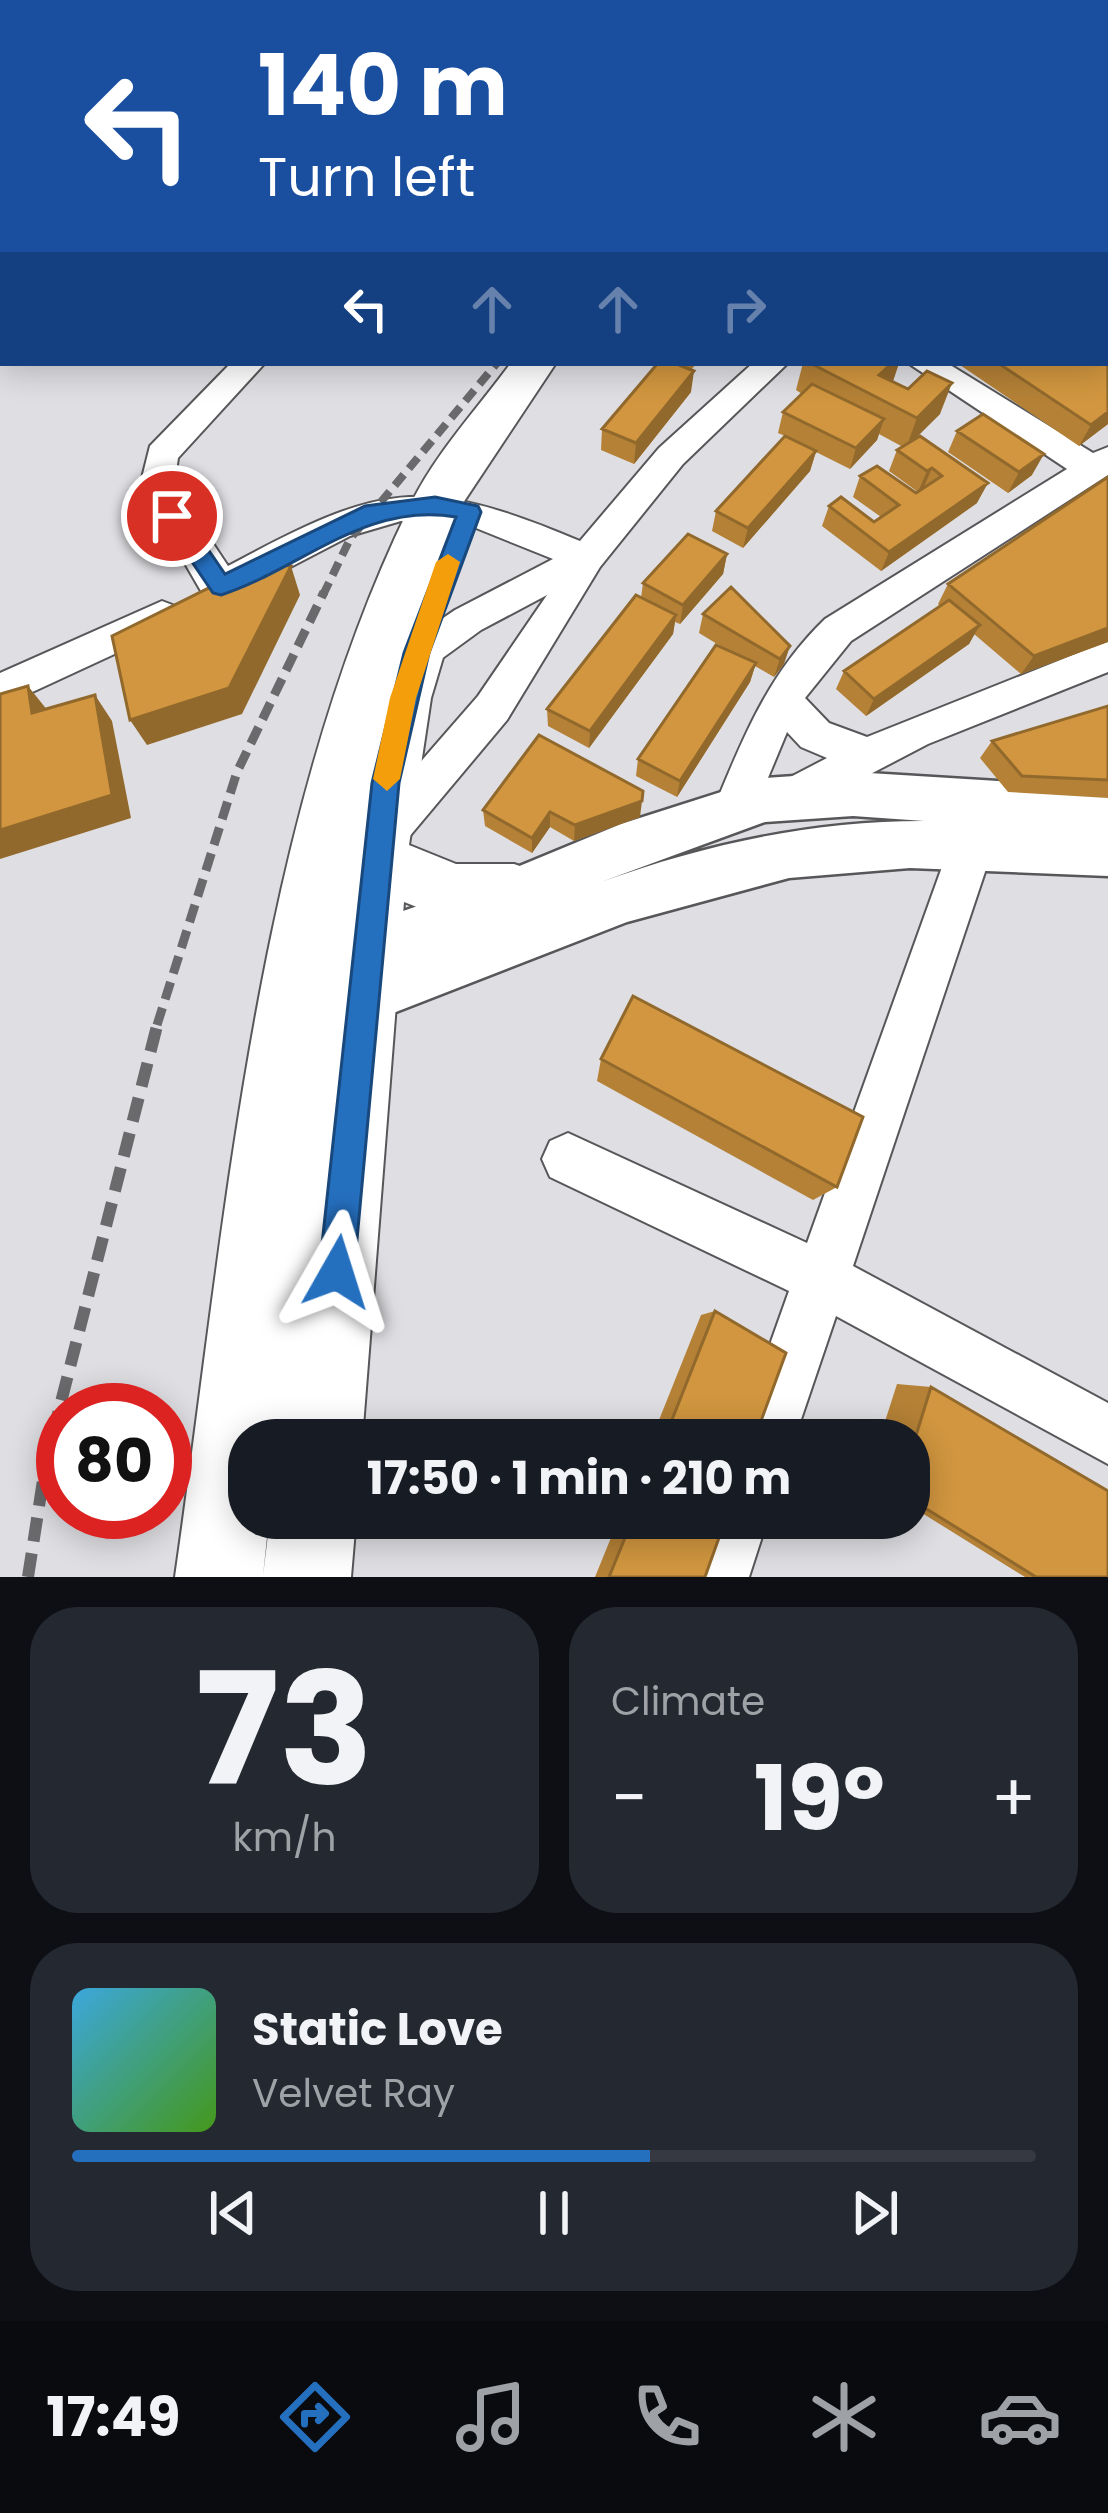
<!DOCTYPE html>
<meta charset="utf-8">
<style>
body{margin:0;font-family:Poppins,sans-serif;background:#242831;color:#f1f3f6;height:100vh;display:flex;flex-direction:column;font-size:45px;white-space:nowrap}
*{box-sizing:border-box;margin:0}
p{font-size:39px;color:#9ea1a6}
.icon{flex:none;width:66px;height:66px;fill:none;stroke:currentColor;stroke-width:2;stroke-linecap:round;stroke-linejoin:round}
.map{position:relative;height:1577px;overflow:hidden}
.sheet{display:flex;flex-direction:column;gap:30px;padding:30px;background:#0d0f14;flex:1}
.sheet>*{flex:none}
.hud{position:absolute;left:0px;top:0px;width:1110px;height:366px;box-shadow:0 6px 30px #0003;background:#1a4fa0;color:#fff;overflow:hidden}
.speed{position:absolute;left:36px;top:1383px;display:flex;gap:24px;font-size:60px;font-weight:700;text-align:center}
.speed>*{display:grid;place-content:center;width:156px;height:156px;border-radius:50%;background:#171b24;box-shadow:0 6px 30px #0003;line-height:1}
.speed .limit{border:18px solid #d22;background:#fff;color:#111}
.pin{position:absolute;display:grid;place-items:center;width:102px;height:102px;color:#fff;margin:-51px;border:6px solid #fff;border-radius:50%;box-shadow:0 3px 12px #0007}
.me{position:absolute;width:132px;margin:-66px;rotate:6deg;stroke-linejoin:round;filter:drop-shadow(0 0 9px #0008)}
.turn{display:flex;align-items:center;gap:42px;height:252px;padding:0 60px;font-size:54px}
.turn .icon{width:156px;height:156px;stroke-width:2.5}
.turn b{display:block;font-size:84px;line-height:102px}
.lanes{display:flex;align-items:center;height:114px;padding:0 60px;background:#0003;justify-content:center;gap:60px;direction:ltr}
.lanes .off{opacity:.35}
.big{font-size:90px;font-weight:700;line-height:1.1}
.sheet .widget{flex:1;display:flex;flex-direction:column;justify-content:center;gap:18px;min-width:0;padding:0 42px;border-radius:48px;background:#242831}
.sheet .dial{align-items:center;gap:0}
.dial b{font-size:156px;line-height:1}
.song{display:flex;align-items:center;gap:36px}
.cover{width:144px;height:144px;border-radius:18px;background:linear-gradient(135deg,hsl(200 70% 55%),hsl(100 70% 35%))}
.played{height:12px;border-radius:6px;background:linear-gradient(90deg,#256fbf 60%,#363941 60%)}
.keys{display:flex;justify-content:space-around;direction:ltr}
.heat{display:flex;justify-content:space-between;align-items:center;font-size:66px;direction:ltr}
.sheet .tiles{flex:1;display:grid;gap:30px;grid-template-columns:1fr 1fr}
.widget:last-child{grid-column:span 2}
.trip{position:absolute;left:228px;top:1419px;width:702px;height:120px;border-radius:48px;background:#171b24;box-shadow:0 6px 30px #0003;font-weight:700;line-height:120px;text-align:center}
.tabs{display:flex;height:192px;justify-content:space-around;align-items:center;background:#090b0e;color:#9ea1a6}
.tabs .icon{width:84px;height:84px}
.tabs .active{color:#256fbf}
.tabs b{font-size:54px;color:#f1f3f6}
.map>svg:first-child{display:block}
.lines{fill:none;stroke-linecap:round;stroke-linejoin:round}
.river{fill:#a3c2f1;fill-rule:evenodd}
.minor-casing{stroke:#57575a;stroke-width:4}
.major-casing{stroke:#57575a;stroke-width:5}
.highway-casing{stroke:#57575a;stroke-width:4}
.minor{fill:#fff;fill-rule:evenodd}
.major{fill:#fff;fill-rule:evenodd}
.highway{fill:#fff;fill-rule:evenodd}
.rail-far2{stroke:#6a696c;stroke-width:8;stroke-dasharray:14 8;stroke-linecap:butt}
.rail-far1{stroke:#6a696c;stroke-width:9;stroke-dasharray:18 9;stroke-linecap:butt}
.rail{stroke:#6a696c;stroke-width:12;stroke-dasharray:24 12;stroke-linecap:butt}
.wall{fill:#b48136}
.shaded-wall{fill:#92692c}
.building{fill:#d1963f;stroke:#92692c;stroke-width:3}
.route{fill:#256fbf;stroke:#18487c;stroke-width:3}
.slow{fill:#f59e0b}
</style>
<div class="map">
<svg width="1108" height="1577" viewBox="0 0 1108 1577">
<rect width="100%" height="100%" fill="#dfdee2"/>
<g class="lines">
<path class="river" d="M3,106v27l-3,1v-27z"/>
<g class="minor-casing">
<path id="minor" d="M1107,47h1v14h-1z
M3,50v14l-3,1v-14z
M1108,151v17h-1v-17z
M231,363h34l-87,95 -4,27 54,81c151,-81 191,-93 352,-25l79,-93 94,-85h35l-105,101 -83,103 -93,153 -114,136 -15,5 -15,-5 -7,-14 7,-14 115,-132 69,-101 -66,35 -70,51 -14,5 -14,-5 -6,-11 6,-11 72,-49 98,-51 -87,-35 -65,-3 -51,15 -119,62h-26l-65,-112 10,-40z
M908,363h39l146,90 15,-6v28l-257,166 -46,57 24,25 38,14 241,-96v31l-180,72 -136,71 -15,-5 -6,-13 6,-13 50,-26 -26,-11 -14,-15 -37,89 -15,6 -15,-6 -6,-13c29,-71 55,-135 111,-189l242,-150z
M162,601l13,5 6,10 -6,10 -175,81v-34z
M974,797l15,6 6,13v26l-142,424 255,137v61l-272,-148 -42,124h-58l53,-149 -239,-114 -8,-18 8,-18 18,-8 239,110 144,-401 8,-39z
M708,1518h60l-19,59h-62z"/>
</g>
<g class="major-casing">
<path id="major" d="M853,772l255,16v88l-198,-8 -121,10 -162,44 -262,102 -56,-12 -9,-20 12,-21 -5,-11 8,-19 132,-45 174,-72 144,-46zM853,816l71,5c-112,0 -218,23 -323,61l164,-60z"/>
</g>
<g class="highway-casing">
<path id="highway" d="M826,0h33l-35,3z
M511,363h45l-97,146 -42,114 22,6 8,15 -16,54 -22,147 47,19h58l23,8 9,21 -9,21c-47,18 -88,6 -133,-12l-42,538h-84l57,-491 -57,491h-29v78h20l-6,58 7,-58h86l-5,59h-176c50,-346 80,-757 236,-1073 24,-50 67,-96 100,-141z"/>
</g>
<use href="#minor" class="minor"/>
<use href="#major" class="major"/>
<use href="#highway" class="highway"/>
<path class="rail-far2" d="M323,595l27,-56 147,-176"/>
<path class="rail-far1" d="M157,1025l80,-253 87,-180"/>
<path class="rail" d="M28,1577l18,-116 112,-439"/>
</g>
<path class="wall" d="M962,0h146v6l-1,-3 -12,-1 -123,1z
M649,363h48l-6,7v22l-57,72 -33,-14 1,-21 54,-64z
M803,363h96l-6,18 47,33 -26,25 63,64 -96,68 -59,-45 7,-20 45,16 7,-5 -28,-20 7,-21 56,17 2,-1 -29,-21 8,-21 6,-3 -24,-13 -2,6 -27,29 -34,-17 -6,19 -67,77 -31,-17 4,-20 69,-75 -7,-3 5,-21 19,-18 -6,-4z
M957,363h150l1,61 -29,22z
M957,431l75,44 -24,18 -60,-41z
M1108,477v165l-87,32 -47,-40 -5,10 -103,72 -30,-27 8,-18 96,-65 -2,-2 10,-20z
M727,554l-4,20 -43,50 -5,-2 -2,12 -84,114 -41,-22 -1,-17 94,-111 2,-15z
M731,587l53,77 -10,13 -19,-11 -5,16 -73,115 -41,-21 2,-17 94,-106 -33,-20 4,-19z
M1108,706v92l-100,-6 -28,-34 12,-17z
M483,810l157,7 -66,24 -24,-14 -18,26 -47,-27z
M601,1059l236,128 -24,13 -216,-119z
M715,1311l39,129h-103l50,-125z
M897,1384l34,3 177,190h-83l-116,-72v-65h-30z
M619,1518h107l-21,59h-110z"/>
<path class="shaded-wall" d="M768,0h17l-1,3h-18z
M892,363h7l-7,21 -13,-9z
M694,371l-3,21 -57,72 2,-21z
M952,383l-12,31 -34,34 11,-30z
M1108,412v12l-29,22 12,-21z
M884,419l-7,21 -27,29 6,-21z
M816,451l-6,20 -67,77 5,-20z
M1044,454l-12,21 -24,18 11,-21z
M932,468l-9,21 -5,3 9,-21z
M988,483l-11,20 -96,68 8,-19z
M727,554l-4,20 -43,50 3,-19z
M291,566l9,29 -58,119 -95,31 -17,-25z
M676,615l-3,19 -84,114 1,-17z
M980,625l-11,19 -103,72 8,-17z
M1108,628v14l-87,32 13,-18z
M790,646l-6,18 -10,13 6,-18z
M756,663l-6,19 -73,115 3,-16z
M28,686l20,25 -16,2z
M95,695l17,26 19,97 -131,41v-29z
M642,801l-2,16 -66,24 1,-16z
M550,812v15l-18,26v-15z"/>
<path class="building" d="M678,0h90l-2,3h-91z
M920,0h28l11,3h-42z
M1043,0h47l5,1 -1,2h-40z
M1107,183l1,229 -17,13 -93,-62h109z
M658,363h16l20,8 -58,72 -34,-14z
M810,363h82l-13,12 29,14 19,-18 25,12 -35,35z
M812,384l72,35 -28,29 -73,-36z
M983,414l61,40 -25,18 -62,-41z
M785,436l31,15 -68,77 -32,-17z
M920,436l68,47 -99,69 -60,-46 12,-9 33,25 25,-17 -39,-29 17,-10 39,27 26,-17 -10,-8 -5,3 -30,-21z
M1108,477v151l-74,28 -86,-72z
M688,534l39,20 -44,51 -40,-22z
M261,562l30,4 -62,122 -99,32 -18,-84z
M731,587l59,59 -10,13 -77,-45z
M636,595l40,20 -86,116 -43,-22z
M949,600l31,25 -106,74 -30,-28z
M716,645l40,18 -76,118 -42,-22z
M28,686l4,27 63,-18 17,100 -112,35v-136z
M1108,706v74l-86,-4 -30,-35z
M539,735l104,56 -1,10 -67,24 -25,-13 -18,26 -49,-28z
M633,996l230,121 -26,70 -236,-128z
M715,1311l71,42 -32,87h-90z
M931,1387l177,104v86h-72l-127,-79v-40z
M633,1518h93l-21,59h-96z"/>
<path class="route" d="M435,497l43,9 3,6 -52,141 -30,130 -45,489 -5,13 -12,5 -13,-5 -5,-13 53,-489 32,-130 52,-136c-90,-16 -155,52 -235,78l-8,-2 -52,-77 11,-8 9,2 44,64 140,-68z"/>
<path class="slow" d="M448,554l12,8 -44,136 -16,81 -13,12 -14,-12 17,-81 46,-136z"/>
</svg>
<div class="speed"><div class="limit">80</div></div>
<div class="pin" style="left:172px;top:516px;background:#d93025"><svg class="icon" aria-label="arrive" viewBox="0 0 24 24"><path d="M6 21V4h12l-3 4 3 4H6"/></svg></div>
<svg class="me" style="left:337px;top:1272px" viewBox="-20 -20 40 40"><path d="M0-17L14 15 0 8-14 15z" fill="#256fbf" stroke="#fff" stroke-width="4"/></svg>
<div class="trip">17:50 · 1 min · 210 m</div>
<div class="hud">
<div class="turn"><svg class="icon" aria-label="left" viewBox="0 0 24 24"><path d="M17 20v-9H6M10 6l-5 5 5 5"/></svg><div><b>140 m</b>Turn left</div></div>
<div class="lanes"><svg class="icon" aria-label="left" viewBox="0 0 24 24"><path d="M17 20v-9H6M10 6l-5 5 5 5"/></svg><svg class="icon off" aria-label="ahead" viewBox="0 0 24 24"><path d="M12 20V5M6 11l6-6 6 6"/></svg><svg class="icon off" aria-label="ahead" viewBox="0 0 24 24"><path d="M12 20V5M6 11l6-6 6 6"/></svg><svg class="icon off" aria-label="right" viewBox="0 0 24 24"><path d="M7 20v-9h11M14 6l5 5-5 5"/></svg></div>
</div>
</div>
<section class="sheet">
<div class="tiles">
<div class="widget dial"><b>73</b><p>km/h</p></div>
<div class="widget"><p>Climate</p>
<div class="heat"><a>−</a><b class="big">19°</b><a>+</a></div>
</div>
<div class="widget">
<div class="song"><i class="cover"></i><div><b>Static Love</b><p>Velvet Ray</p></div></div>
<div class="played"></div>
<div class="keys"><svg class="icon" aria-label="previous" viewBox="0 0 24 24"><path d="M18 5L8 12l10 7zM5 5v14"/></svg><svg class="icon" aria-label="pause" viewBox="0 0 24 24"><path d="M8 5v14M16 5v14"/></svg><svg class="icon" aria-label="next" viewBox="0 0 24 24"><path d="M6 5l10 7-10 7zM19 5v14"/></svg></div>
</div>
</div>
</section>
<nav class="tabs">
<b>17:49</b>
<svg class="icon active" aria-label="directions" viewBox="0 0 24 24"><path d="M12 3l9 9-9 9-9-9zM9 14v-3h6M13 9l2 2-2 2"/></svg>
<svg class="icon" aria-label="music" viewBox="0 0 24 24"><path d="M9 18V5l10-2v13"/><circle cx="6" cy="18" r="3"/><circle cx="16" cy="16" r="3"/></svg>
<svg class="icon" aria-label="phone" viewBox="0 0 24 24"><path d="M5 4h4l2 5-3 2q2 4 5 5l2-3 5 2v4C11 20 4 13 5 4z"/></svg>
<svg class="icon" aria-label="climate" viewBox="0 0 24 24"><path d="M12 3v18M4 7l16 10M4 17L20 7"/></svg>
<svg class="icon" aria-label="car" viewBox="0 0 24 24"><path d="M5 17H2v-5l4-1 3-4h7l3 4 3 1v5h-3M9 17h6M6 11h13"/><circle cx="7" cy="17" r="2"/><circle cx="17" cy="17" r="2"/></svg>
</nav>
